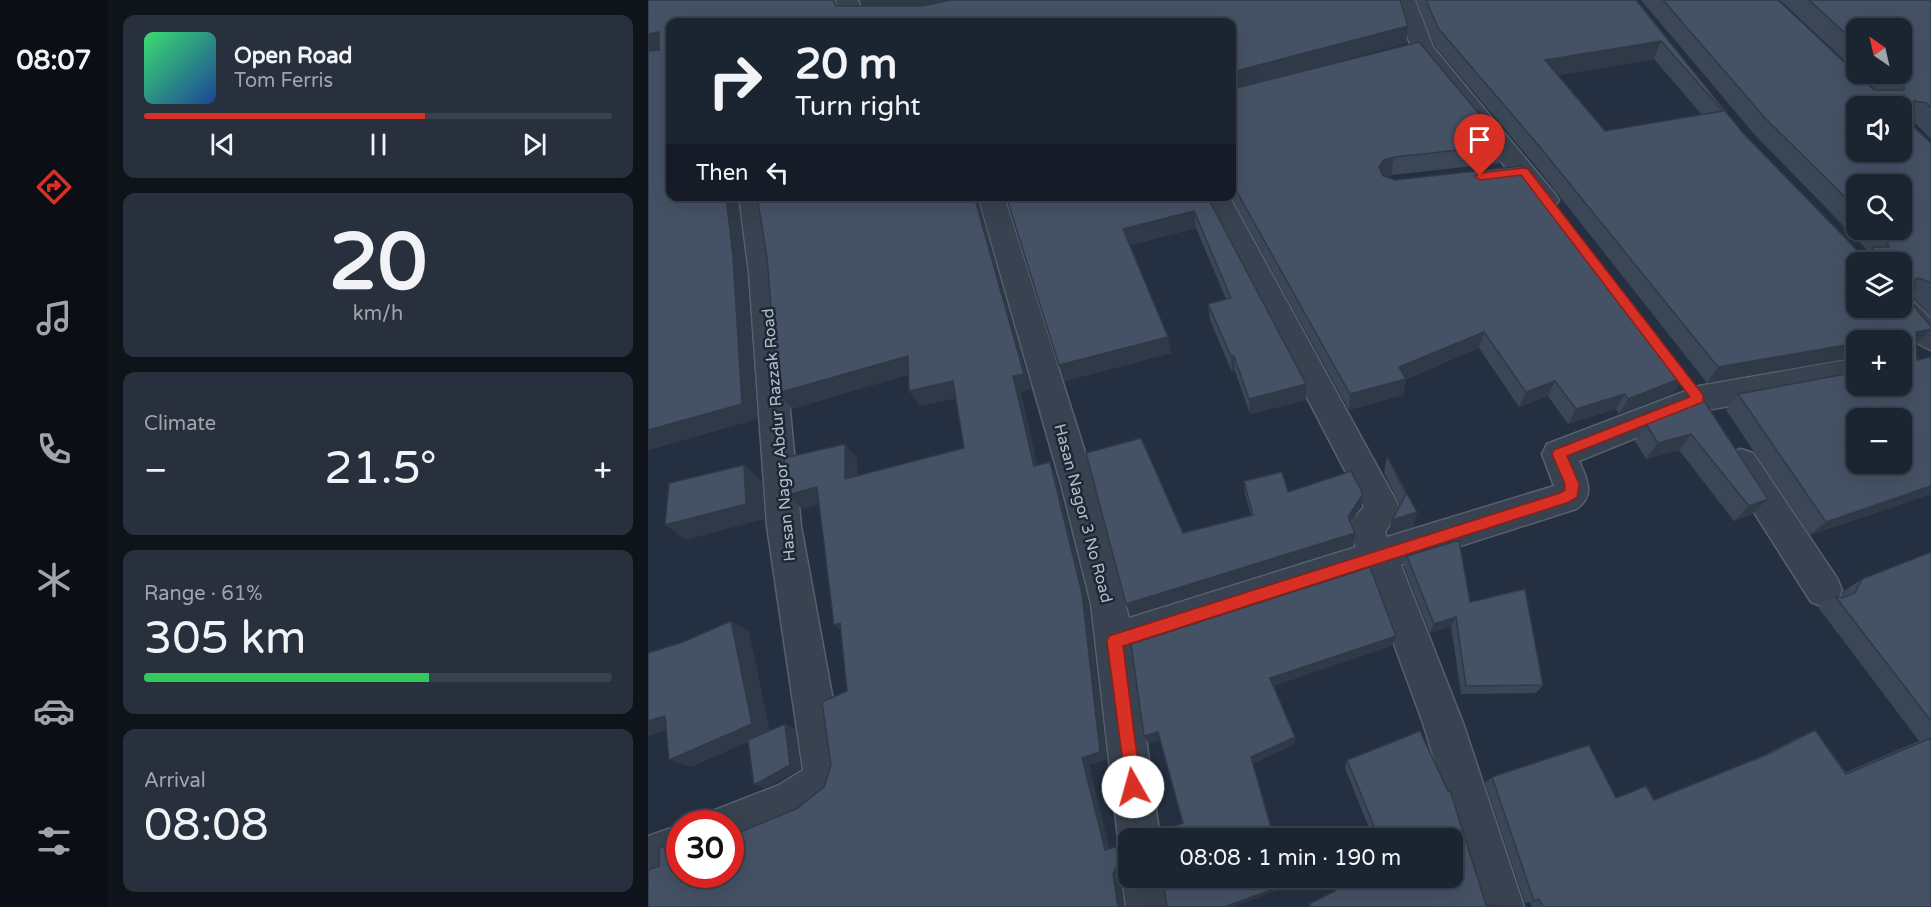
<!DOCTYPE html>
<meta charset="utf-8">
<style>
body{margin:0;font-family:"Varela Round",sans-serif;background:#28303d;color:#f1f3f6;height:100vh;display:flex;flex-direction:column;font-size:22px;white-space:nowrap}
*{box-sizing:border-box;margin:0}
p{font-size:20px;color:#a0a4ab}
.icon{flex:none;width:33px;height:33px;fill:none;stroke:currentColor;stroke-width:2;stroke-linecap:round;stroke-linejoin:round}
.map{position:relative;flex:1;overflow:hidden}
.details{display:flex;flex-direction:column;gap:15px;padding:15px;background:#0f141b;width:540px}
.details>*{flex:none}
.banner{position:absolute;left:18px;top:18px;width:570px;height:183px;border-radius:12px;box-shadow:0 6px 24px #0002,0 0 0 2px #39414d;background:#1b2431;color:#f1f3f6;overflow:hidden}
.needle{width:39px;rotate:326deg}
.buttons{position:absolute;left:1198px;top:18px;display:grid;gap:12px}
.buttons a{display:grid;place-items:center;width:66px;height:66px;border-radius:12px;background:#1b2431;box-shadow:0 6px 24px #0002,0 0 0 2px #39414d;font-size:30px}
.speed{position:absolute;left:18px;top:810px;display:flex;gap:12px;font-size:30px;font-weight:700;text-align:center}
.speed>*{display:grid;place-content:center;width:78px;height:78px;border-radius:50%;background:#1b2431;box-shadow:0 6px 24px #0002,0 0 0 2px #39414d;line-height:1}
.speed .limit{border:9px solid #d22;background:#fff;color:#111}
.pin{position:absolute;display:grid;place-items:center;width:51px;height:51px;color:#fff;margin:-62px -26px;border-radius:50% 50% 50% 0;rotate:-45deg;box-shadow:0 0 6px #0007}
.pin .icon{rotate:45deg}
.me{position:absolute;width:66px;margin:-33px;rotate:353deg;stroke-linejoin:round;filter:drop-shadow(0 0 4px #0008)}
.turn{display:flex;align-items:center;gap:21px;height:126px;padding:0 30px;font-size:27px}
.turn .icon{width:78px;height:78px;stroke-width:2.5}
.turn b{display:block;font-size:42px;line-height:51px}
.then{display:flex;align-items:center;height:57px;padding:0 30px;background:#0003;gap:12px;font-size:22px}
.big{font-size:45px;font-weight:600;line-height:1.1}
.details .card{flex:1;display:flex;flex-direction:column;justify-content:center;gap:9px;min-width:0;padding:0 21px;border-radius:12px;background:#28303d}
.details .dial{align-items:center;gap:0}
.dial b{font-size:78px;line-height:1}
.song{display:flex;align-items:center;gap:18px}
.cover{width:72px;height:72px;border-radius:9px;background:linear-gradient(135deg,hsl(140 70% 55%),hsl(220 70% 35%))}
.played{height:6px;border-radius:3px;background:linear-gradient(90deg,#d93025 60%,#39414d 60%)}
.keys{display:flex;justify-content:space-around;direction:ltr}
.heat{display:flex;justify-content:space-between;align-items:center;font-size:33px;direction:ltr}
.charge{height:9px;border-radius:4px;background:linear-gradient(90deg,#34c759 61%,#39414d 0)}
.trip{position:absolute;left:470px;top:828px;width:345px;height:60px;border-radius:12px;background:#1b2431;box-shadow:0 6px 24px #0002,0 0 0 2px #39414d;font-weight:600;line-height:60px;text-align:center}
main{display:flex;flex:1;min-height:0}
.dock{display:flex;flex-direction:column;width:108px;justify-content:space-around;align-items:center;background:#0b0e14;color:#a0a4ab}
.dock .icon{width:42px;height:42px}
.dock .on{color:#d93025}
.dock b{font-size:27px;color:#f1f3f6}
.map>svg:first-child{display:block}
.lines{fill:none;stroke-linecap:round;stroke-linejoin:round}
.minor-casing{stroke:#56606e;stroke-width:3}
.minor{fill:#384250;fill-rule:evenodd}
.wall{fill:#3b4757;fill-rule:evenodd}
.shaded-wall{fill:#303947}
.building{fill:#455265;stroke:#303947;stroke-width:1.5;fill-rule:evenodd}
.route{fill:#d93025;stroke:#8d1f18;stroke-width:1.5}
.labels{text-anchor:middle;stroke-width:5;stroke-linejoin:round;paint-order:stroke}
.street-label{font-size:16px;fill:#b5bdcb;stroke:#1d2736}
</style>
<main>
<nav class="dock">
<b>08:07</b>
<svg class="icon on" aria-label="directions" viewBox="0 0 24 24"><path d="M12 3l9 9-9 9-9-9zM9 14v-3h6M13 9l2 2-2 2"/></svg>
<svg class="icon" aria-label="music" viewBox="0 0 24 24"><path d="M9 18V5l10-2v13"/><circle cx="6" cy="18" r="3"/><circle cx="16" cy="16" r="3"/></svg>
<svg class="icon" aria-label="phone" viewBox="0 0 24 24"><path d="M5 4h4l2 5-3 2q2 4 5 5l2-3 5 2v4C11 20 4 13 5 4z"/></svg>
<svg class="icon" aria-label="climate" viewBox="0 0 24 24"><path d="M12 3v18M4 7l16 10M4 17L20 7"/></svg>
<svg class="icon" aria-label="car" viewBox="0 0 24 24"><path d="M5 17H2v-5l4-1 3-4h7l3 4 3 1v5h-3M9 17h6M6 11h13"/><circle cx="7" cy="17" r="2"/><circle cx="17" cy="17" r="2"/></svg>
<svg class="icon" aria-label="filters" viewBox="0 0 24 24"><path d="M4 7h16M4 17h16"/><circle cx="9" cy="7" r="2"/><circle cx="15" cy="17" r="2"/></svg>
</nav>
<section class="details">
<div class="card">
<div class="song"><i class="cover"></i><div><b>Open Road</b><p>Tom Ferris</p></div></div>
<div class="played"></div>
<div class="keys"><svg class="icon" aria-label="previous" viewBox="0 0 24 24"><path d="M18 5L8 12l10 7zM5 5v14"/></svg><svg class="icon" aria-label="pause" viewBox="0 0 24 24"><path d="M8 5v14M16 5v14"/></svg><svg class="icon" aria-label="next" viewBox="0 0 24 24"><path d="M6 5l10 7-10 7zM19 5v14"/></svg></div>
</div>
<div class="card dial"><b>20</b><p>km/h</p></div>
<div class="card"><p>Climate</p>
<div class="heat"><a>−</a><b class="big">21.5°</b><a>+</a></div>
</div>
<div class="card"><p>Range · 61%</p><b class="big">305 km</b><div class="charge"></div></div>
<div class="card"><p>Arrival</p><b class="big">08:08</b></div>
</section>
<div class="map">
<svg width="1283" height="907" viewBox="0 0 1283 907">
<rect width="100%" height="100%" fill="#243041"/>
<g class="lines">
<g class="minor-casing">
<path id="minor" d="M188,0h22l8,22h-22z
M745,0h22l18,47 122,147 4,6 -4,6 -9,3 -9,-3 -123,-152z
M91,196h26l12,78 24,252 40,218c1,11 5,26 3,37 -6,32 -86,54 -114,65v-22h-21l6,-14 64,-25 24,-15 -36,-244 -18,-252z
M330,196h26l91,288 34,134 227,-71 -8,-17 5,-11 11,-12 -162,-311h27l166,303 5,11 -15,22 2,5 167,-51 -12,-32 5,-10 152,-58 158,-28v24l-155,29 -123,50c8,18 17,35 -3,48l-175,56 62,158 61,184h-44l-57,-184 -54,-147 -235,77 26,185h-32v17l-4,-2 -6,-15 -27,-234 -30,-120z
M1254,297l10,3 19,19v31c-17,-6 -35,-26 -44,-42h15z
M1093,449l12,4 84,125 5,12 -5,12 -13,5 -13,-5 -82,-129 -5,-10 5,-10z
M32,825v43l-32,12v-44z
M480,864v14h38l4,29h-44l-4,-29z"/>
</g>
<use href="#minor" class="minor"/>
</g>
<path class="wall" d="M0,0h187l2,6h26l-3,-6h540l8,26 -2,17 -130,35 143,-36 86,103 -4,18 -110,12 -5,2 9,3 126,-14 163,211 -11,16 -54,21 -3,-5 -48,15 -20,-28 -29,11 -40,-59 -73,31 -3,16 -54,15 -118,-214h1v-174h-562v174h67l10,78 10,145 -109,31z
M768,0h220l107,133 118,121 6,1 2,-3 -114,-117 -114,-135h137l96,90h2l-17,-16h43l-45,-46v44l-77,-72h151v139l-17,-17v5l17,16v174l-17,-19 -6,-1 -1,1 24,29v3l-14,14v16l14,-3v137l-121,41 -84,-125 12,-16 119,-8 45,-46h-45v17l-150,26 -172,-218 -100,-119zM1006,59l48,56 -97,16 -47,-56zM1209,184l45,46h-45zM1254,262v46h-45z
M358,196h201l99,188v16l-56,14 -15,-43 -3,1 -22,-52 -2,-16 18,-5 -30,-71 -66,17 41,108 -106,28 -6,-16z
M1056,401l64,98 -16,15 -18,7 -55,-71 -33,9 -11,-18 11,-17z
M739,456l30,56 -4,15 -25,7 12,-29 -16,-33z
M596,481l44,11 75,2 -2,13 -11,16 5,10 -2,13 -222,69 -5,-11 57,-71 68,-18 -6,-21z
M1283,552v355h-399l-2,-5 -5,1 -40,-120 7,-6 124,21 38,2 102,-41 41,-21 18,-8 31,42 73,-31 -101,-134 17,-11 6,1 3,-6 18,-12z
M759,556l63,46 73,83 -7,8 -75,1 -10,-68 -21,7 -26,-67z
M699,760l101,31 38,114 35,2h-212v-3l143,-66h-79l-28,-70z"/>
<path class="shaded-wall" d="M212,0h96l-89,16z
M760,26l-2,17 -174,47v-18z
M11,32l11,17 -22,4v-19z
M1013,41l-7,18 -114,19 5,-18z
M746,157l-3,18 -9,3 -3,-11 5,-7z
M78,196h11l10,78 10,145 -109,31v-20z
M326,196h3l54,193 -10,3 20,89 -7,-15z
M546,211l2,17 -69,18 -4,-17z
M1283,329v1l-15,15v-13z
M836,332l-5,16 -79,33 6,-2 -3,16 -54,15 1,-16 49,-27z
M520,337l3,16 -106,28 -6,-16z
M1209,343v14l-150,26 11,-16z
M260,356l10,16 -126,37 -14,-16z
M583,356h3l1,15 -3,1z
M1036,377l-11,16 -54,21 9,-15z
M305,381l9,16 -42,9 -11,-15z
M907,381l-7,15 -29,11 7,-15z
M658,384v16l-56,14 -1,-15z
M977,394l-9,15 -48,15 8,-15z
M1043,434l-12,16 -33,9 12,-16z
M197,444l12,15 1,33 -13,-13z
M402,462l6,14 33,128 18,155 -18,6 22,89 -6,-4 -23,-92z
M96,465l18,16 2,38 -78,21 -21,-15z
M1283,486v8l-121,41 16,-13z
M169,487l14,14 -29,8 -15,-14z
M715,494l-2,13 -15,22 2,-12z
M1120,499l-16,15 -18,7 15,-15z
M769,512l-4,15 -25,7 4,-14z
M707,533l-2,13 -222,69 -5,-11z
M808,617l-5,9 -21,7 4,-9z
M83,621l18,10 21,101 -79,35 -22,-7z
M192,623l8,13 -14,-11z
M748,636l-4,10 -121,41 -1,-9z
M17,716l21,8 -38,12v-15z
M137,724l10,5 6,40 -36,19 -11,-3z
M510,732l4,8 -13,4 -5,-8z
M647,737v7l-42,20 -2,-7z
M473,858l6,4 -7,15 4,30h-6l-5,-33z
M639,884v3l-54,20h-9z"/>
<path class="building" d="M0,0h185l3,6h86l29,-6h449l8,26 -176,46v-50h-562v174h56l7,61 9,147 -94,26v-379l11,-1v-18l-11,2z
M778,0h210l107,133 118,121 11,3 1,-10h16l-4,-11 -7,-6h24v-46h-45v25l-92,-91 -102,-118h115l96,90h30v-4l-14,-12h12v-46h-45v16l-48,-44h122v108l-5,-5 -12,-2v26l17,16v140l-2,-1 -11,-4 -3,2v9l-13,1v-28h-45v46h45v-17l29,36v2l-15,3 1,28 14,-3v129l-105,36 -88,-128 119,-22v14h45v-46h-45v3l-139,24 -178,-220 -102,-119zM1013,41l62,70 -118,20 -60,-71zM1209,106h45v46h-45zM1209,418h45v46h-45z
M771,42l86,103 -111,12 -10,3 -5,7 4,9 12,4 126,-14 163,211 -56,22 -3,-5 -49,15 -21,-28 -29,11 -42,-60 -85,35 7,12 -56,15 -118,-211v-94z
M109,196h217l50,178 -11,2 21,90 16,-4 32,131 18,159 -18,6 23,92 9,-3 8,6 2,-10 4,-1v30h-4v-12l-3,-2 -8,16 5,33 49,-1 -4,-28h122l2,6 -63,23h-576v-37l11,-4v-18l21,-7v33h50v-38l66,-27 28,-22 7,-22 -9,-63 25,-11 -7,-68 -6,2 -17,-138 -30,8 -3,-37 61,-14v35l119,-31 -11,-67 -44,10 -1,-35 -130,37 -11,-136z
M358,196h201l99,188 -57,15 -15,-43h-3l-23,-52 23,-6 -37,-87 -71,18 45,108 -109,28z
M1056,401l64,98 -19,7 -58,-72 -33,9 -12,-19z
M493,438l42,95 70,-18 -9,-34 38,-9 6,20 63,-21 12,23 -15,23 7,16 -229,71 -40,-151z
M739,456l30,56 -25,8 14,-26z
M96,465l2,39 -81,21 4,-42z
M811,540l11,62 55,-13 18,96 -77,1 -10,-69 -22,7 -27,-68z
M1283,552v169l-96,-125 7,2 13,-5 7,-14z
M722,567l26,69 -126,42 25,59 -44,20 23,81h-130l11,-2 2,-4 26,-9 -25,-91 -14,4 -13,-92z
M83,621l21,103 -83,36 -4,-44 -17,5v-68l35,-11z
M137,724l5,41 -36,20 -6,-45z
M1167,730l31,44 85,-36v169h-388l-4,-8 -5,2 -42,-124 97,-32 27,53 30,-12 8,14 114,-46z
M772,731l28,60 2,-1 36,115 35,2h-210l-2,-3 51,-26h92v-40h-73l-32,-78z"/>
<path class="route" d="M876,168l4,1 175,226v7l-136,54 12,28 -2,13 -8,5 -446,144 18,141 -2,6 -6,3 -6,-3 -20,-152 2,-5 451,-143 5,-3v-6l-13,-30 2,-4 136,-53 -169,-222 -41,5 -5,-4 5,-3z"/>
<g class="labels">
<g class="street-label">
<text transform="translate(130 435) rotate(-95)" y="6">Hasan Nagor Abdur Razzak Road</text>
<text transform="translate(436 513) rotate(75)" y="6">Hasan Nagor 3 No Road</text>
</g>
</g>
</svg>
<div class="buttons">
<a><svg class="needle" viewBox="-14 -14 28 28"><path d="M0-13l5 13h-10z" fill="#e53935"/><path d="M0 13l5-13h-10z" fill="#a0a4ab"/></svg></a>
<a><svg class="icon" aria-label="sound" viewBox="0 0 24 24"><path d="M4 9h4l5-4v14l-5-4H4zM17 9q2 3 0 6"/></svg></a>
<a><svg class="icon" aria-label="search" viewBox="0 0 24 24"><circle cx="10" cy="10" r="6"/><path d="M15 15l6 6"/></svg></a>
<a><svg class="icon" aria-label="layers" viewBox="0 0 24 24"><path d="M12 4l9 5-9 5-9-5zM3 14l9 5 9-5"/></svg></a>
<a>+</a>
<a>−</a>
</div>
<div class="speed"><div class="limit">30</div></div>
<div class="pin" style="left:832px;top:176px;background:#d93025"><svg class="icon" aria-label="arrive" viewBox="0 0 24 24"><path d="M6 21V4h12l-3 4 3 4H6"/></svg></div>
<svg class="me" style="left:485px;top:787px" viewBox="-20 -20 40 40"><circle r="19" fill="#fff"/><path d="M0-13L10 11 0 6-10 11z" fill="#d93025"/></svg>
<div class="trip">08:08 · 1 min · 190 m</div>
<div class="banner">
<div class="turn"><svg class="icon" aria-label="right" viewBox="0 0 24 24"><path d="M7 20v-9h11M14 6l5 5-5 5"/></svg><div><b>20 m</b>Turn right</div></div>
<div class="then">Then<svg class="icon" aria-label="left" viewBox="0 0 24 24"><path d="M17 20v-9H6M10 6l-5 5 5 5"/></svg></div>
</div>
</div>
</main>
